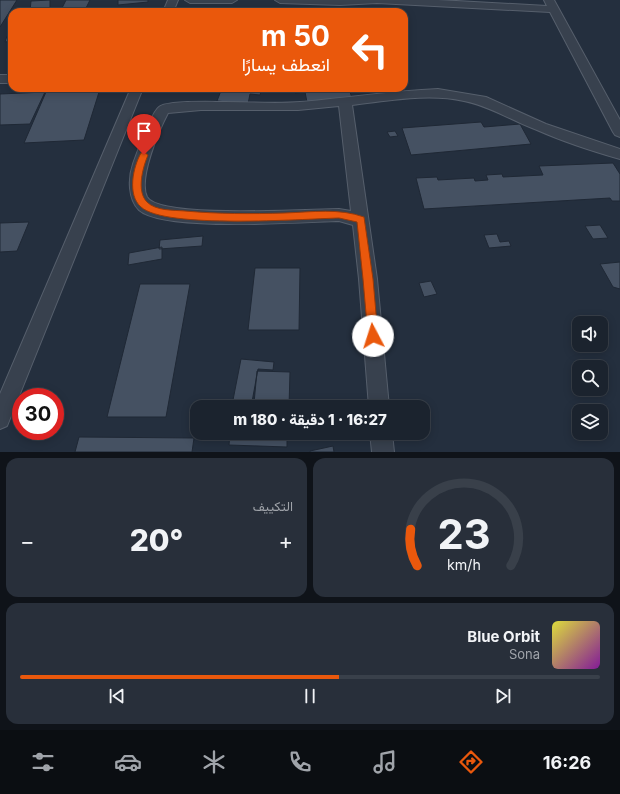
<!DOCTYPE html>
<html lang="ar">
<meta charset="utf-8">
<style>
body{margin:0;font-family:Inter,Vazirmatn,sans-serif;background:#282f3a;color:#f1f3f6;direction:rtl;height:100vh;display:flex;flex-direction:column;font-size:15px;white-space:nowrap}
*{box-sizing:border-box;margin:0}
p{font-size:13px;color:#a0a4aa}
.icon{flex:none;width:22px;height:22px;fill:none;stroke:currentColor;stroke-width:2;stroke-linecap:round;stroke-linejoin:round}
.map{position:relative;height:452px;overflow:hidden;direction:ltr}
.drawer{display:flex;flex-direction:column;gap:6px;padding:6px;background:#0f1319;flex:1}
.drawer>*{flex:none}
.top-card{position:absolute;left:8px;top:8px;width:400px;height:84px;border-radius:12px;box-shadow:0 2px 10px #0003,0 0 0 1px #39404a;direction:rtl;background:#ea580c;color:#fff;overflow:hidden}
.tools{position:absolute;left:572px;top:316px;display:grid;gap:8px}
.tools a{display:grid;place-items:center;width:36px;height:36px;border-radius:8px;background:#1b232e;box-shadow:0 2px 10px #0003,0 0 0 1px #39404a;font-size:20px}
.speed{position:absolute;left:12px;top:388px;display:flex;gap:8px;font-size:20px;font-weight:700;text-align:center}
.speed>*{display:grid;place-content:center;width:52px;height:52px;border-radius:50%;background:#1b232e;box-shadow:0 2px 10px #0003,0 0 0 1px #39404a;line-height:1}
.speed .limit{border:6px solid #d22;background:#fff;color:#111}
.pin{position:absolute;display:grid;place-items:center;width:34px;height:34px;color:#fff;margin:-41px -17px;border-radius:50% 50% 50% 0;rotate:-45deg;box-shadow:0 0 4px #0007}
.pin .icon{rotate:45deg}
.me{position:absolute;width:44px;margin:-22px;rotate:355deg;stroke-linejoin:round;filter:drop-shadow(0 0 3px #0008)}
.turn{display:flex;align-items:center;gap:14px;height:84px;padding:0 12px;font-size:18px}
.turn .icon{width:52px;height:52px;stroke-width:2.5}
.turn b{display:block;font-size:28px;line-height:34px}
.big{font-size:30px;font-weight:800;line-height:1.1}
.drawer .card{flex:1;display:flex;flex-direction:column;justify-content:center;gap:6px;min-width:0;padding:0 14px;border-radius:12px;background:#282f3a}
.drawer .dial{align-items:center;gap:0}
.dial svg{height:104px;overflow:visible;fill:none;stroke:#39404a;stroke-width:7;stroke-linecap:round;text-anchor:middle}
.dial text{fill:#f1f3f6;stroke:none}
.song{display:flex;align-items:center;gap:12px}
.cover{width:48px;height:48px;border-radius:6px;background:linear-gradient(135deg,hsl(60 70% 55%),hsl(290 70% 35%))}
.played{height:4px;border-radius:2px;background:linear-gradient(90deg,#ea580c 55%,#39404a 55%)}
.keys{display:flex;justify-content:space-around;direction:ltr}
.heat{display:flex;justify-content:space-between;align-items:center;font-size:22px;direction:ltr}
.drawer .tiles{flex:1;display:grid;gap:6px;grid-template-columns:1fr 1fr}
.card:last-child{grid-column:span 2}
.trip{position:absolute;left:190px;top:400px;width:240px;height:40px;border-radius:12px;background:#1b232e;box-shadow:0 2px 10px #0003,0 0 0 1px #39404a;font-weight:800;line-height:40px;text-align:center;direction:rtl}
.tabs{display:flex;height:64px;justify-content:space-around;align-items:center;background:#0b0e12;color:#a0a4aa}
.tabs .icon{width:28px;height:28px}
.tabs .selected{color:#ea580c}
.tabs b{font-size:18px;color:#f1f3f6}
.map>svg:first-child{display:block}
.building{fill:#455162;stroke:#1f2835}
.lines{fill:none;stroke-linecap:round;stroke-linejoin:round}
.minor-casing{stroke:#565f6c;stroke-width:2}
.minor{fill:#38414e;fill-rule:evenodd}
.route{fill:#ea580c;stroke:#983908}
</style>
<div class="map">
<svg width="620" height="452" viewBox="0 0 620 452">
<rect width="100%" height="100%" fill="#242f3e"/>
<path class="building" d="M0,0h17l-17,27z
M50,0v8l-20,3 1,-10z
M66,0h24l-6,12h-24z
M118,0h30v2l-30,3z
M146,8v4h-17v-2z
M7,36h5v5l-7,1z
M222,88h40l-2,7 -10,-1 -2,10 -31,-3z
M294,88h72l1,3 -17,1 3,9 -45,6 -3,-15 -10,1z
M100,89l-16,51 -60,3 22,-51z
M45,92l-15,32 -30,1v-31z
M481,122l3,5 36,-3 11,20 -120,11 -9,-27z
M395,131l3,5 -8,1 -3,-5z
M613,163l7,11v27h-8l-2,-3 -186,11 -8,-31 21,-1 1,3 36,-2 1,3 13,-1 -2,-5 16,-1 1,3 40,-2 -4,-9z
M29,222l-12,29 -17,1v-29z
M600,225l8,13 -15,1 -8,-13z
M497,234l3,8 9,-1 2,5 -22,2 -5,-13z
M203,236l-1,10 -43,3 1,-9z
M162,247v12l-34,6 1,-12z
M620,262v27l-7,-2 -13,-23z
M255,268h45l-1,62h-51z
M431,281l6,13 -13,3 -5,-14z
M140,284h50l-24,133h-59z
M241,359l33,3 -1,8 -15,-1 -6,33 -19,-2z
M257,371l33,1 -1,35h-56l1,-4h20z
M230,433h57v14l-58,-2z
M79,437l115,1 -2,14h-117z
M333,446l1,6h-24v-1z"/>
<g class="lines">
<g class="minor-casing">
<path id="minor" d="M168,0h10l-5,12h-10z
M185,0h52l-5,3h-42z
M275,0h163l109,6 -3,-6h10l66,120v17l-5,-2 -2,-3 -63,-120 -173,-9 -37,2 -60,-2z
M0,75h12v8h-12z
M131,88h12l-136,338 -7,3v-35z
M438,89l48,8 60,27 74,25v10c-28,-8 -56,-17 -83,-29 -25,-9 -47,-24 -73,-29 -37,-8 -75,0 -112,4l25,174 12,128h-20l-10,-128 -6,-54 -14,-4c-37,1 -176,11 -200,-11 -11,-11 -11,-32 -6,-46 4,-11 18,-51 26,-57 8,-7 53,-5 66,-5 24,0 50,2 75,0 46,-4 92,-11 138,-13zM339,106l12,105 -12,-2c-29,0 -180,10 -192,-12 -9,-18 12,-67 21,-84l33,-3h97z
M370,433h22l2,19h-22z"/>
</g>
<use href="#minor" class="minor"/>
</g>
<path class="route" d="M144,152l4,3c-5,12 -12,36 -1,47 9,9 26,8 38,9 33,3 66,3 100,2 27,-1 54,-5 79,4l9,62 5,57 -1,3 -4,2 -4,-2 -1,-3 -5,-57 -6,-57 -18,-4c-37,1 -174,11 -198,-11 -14,-12 -8,-40 0,-54z"/>
</svg>
<div class="tools">
<a><svg class="icon" aria-label="sound" viewBox="0 0 24 24"><path d="M4 9h4l5-4v14l-5-4H4zM17 9q2 3 0 6"/></svg></a>
<a><svg class="icon" aria-label="search" viewBox="0 0 24 24"><circle cx="10" cy="10" r="6"/><path d="M15 15l6 6"/></svg></a>
<a><svg class="icon" aria-label="layers" viewBox="0 0 24 24"><path d="M12 4l9 5-9 5-9-5zM3 14l9 5 9-5"/></svg></a>
</div>
<div class="speed"><div class="limit">30</div></div>
<div class="pin" style="left:144px;top:155px;background:#d93025"><svg class="icon" aria-label="arrive" viewBox="0 0 24 24"><path d="M6 21V4h12l-3 4 3 4H6"/></svg></div>
<svg class="me" style="left:373px;top:336px" viewBox="-20 -20 40 40"><circle r="19" fill="#fff"/><path d="M0-13L10 11 0 6-10 11z" fill="#ea580c"/></svg>
<div class="trip">16:27 · 1 دقيقة · 180 m</div>
<div class="top-card">
<div class="turn"><svg class="icon" aria-label="left" viewBox="0 0 24 24"><path d="M17 20v-9H6M10 6l-5 5 5 5"/></svg><div><b>50 m</b>انعطف يسارًا</div></div>
</div>
</div>
<section class="drawer">
<div class="tiles">
<div class="card dial"><svg viewBox="0 0 100 80">
<path d="M14 69A42 42 0 1 1 86 69"/>
<path d="M14 69A42 42 0 0 1 9 41" stroke="#ea580c"/>
<text x="50" y="56" font-size="32" font-weight="700">23</text>
<text x="50" y="72" font-size="11">km/h</text>
</svg></div>
<div class="card"><p>التكييف</p>
<div class="heat"><a>−</a><b class="big">20°</b><a>+</a></div>
</div>
<div class="card">
<div class="song"><i class="cover"></i><div><b>Blue Orbit</b><p>Sona</p></div></div>
<div class="played"></div>
<div class="keys"><svg class="icon" aria-label="previous" viewBox="0 0 24 24"><path d="M18 5L8 12l10 7zM5 5v14"/></svg><svg class="icon" aria-label="pause" viewBox="0 0 24 24"><path d="M8 5v14M16 5v14"/></svg><svg class="icon" aria-label="next" viewBox="0 0 24 24"><path d="M6 5l10 7-10 7zM19 5v14"/></svg></div>
</div>
</div>
</section>
<nav class="tabs">
<b>16:26</b>
<svg class="icon selected" aria-label="directions" viewBox="0 0 24 24"><path d="M12 3l9 9-9 9-9-9zM9 14v-3h6M13 9l2 2-2 2"/></svg>
<svg class="icon" aria-label="music" viewBox="0 0 24 24"><path d="M9 18V5l10-2v13"/><circle cx="6" cy="18" r="3"/><circle cx="16" cy="16" r="3"/></svg>
<svg class="icon" aria-label="phone" viewBox="0 0 24 24"><path d="M5 4h4l2 5-3 2q2 4 5 5l2-3 5 2v4C11 20 4 13 5 4z"/></svg>
<svg class="icon" aria-label="climate" viewBox="0 0 24 24"><path d="M12 3v18M4 7l16 10M4 17L20 7"/></svg>
<svg class="icon" aria-label="car" viewBox="0 0 24 24"><path d="M5 17H2v-5l4-1 3-4h7l3 4 3 1v5h-3M9 17h6M6 11h13"/><circle cx="7" cy="17" r="2"/><circle cx="17" cy="17" r="2"/></svg>
<svg class="icon" aria-label="filters" viewBox="0 0 24 24"><path d="M4 7h16M4 17h16"/><circle cx="9" cy="7" r="2"/><circle cx="15" cy="17" r="2"/></svg>
</nav>
